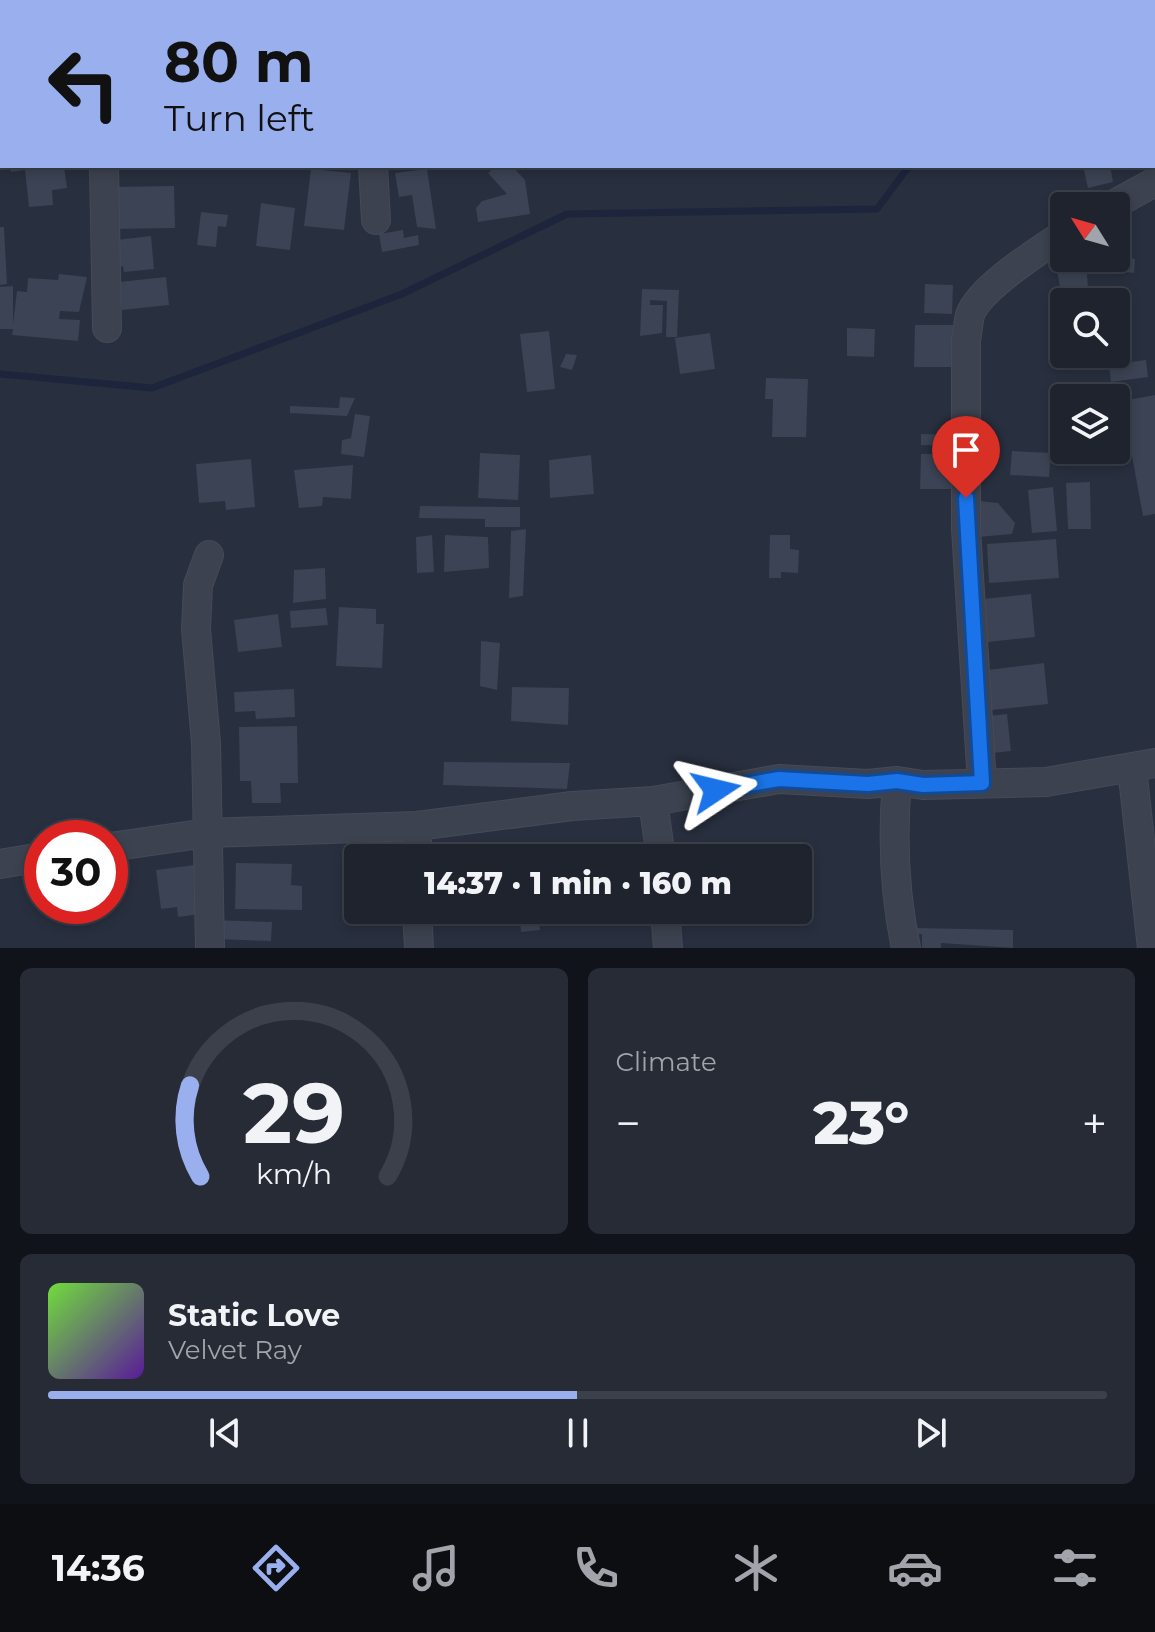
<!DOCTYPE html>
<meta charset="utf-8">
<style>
body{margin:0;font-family:Montserrat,sans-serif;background:#262b36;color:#f1f3f6;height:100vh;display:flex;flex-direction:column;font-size:30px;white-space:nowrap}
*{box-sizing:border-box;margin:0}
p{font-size:26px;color:#a1a4aa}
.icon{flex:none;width:44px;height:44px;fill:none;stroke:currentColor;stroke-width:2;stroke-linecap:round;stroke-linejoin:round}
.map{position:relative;height:948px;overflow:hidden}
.side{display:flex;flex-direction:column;gap:20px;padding:20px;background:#101319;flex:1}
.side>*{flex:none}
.guide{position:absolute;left:0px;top:0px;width:1156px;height:168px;box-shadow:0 4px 12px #0003,0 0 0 2px #3c404a;background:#99afee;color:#111;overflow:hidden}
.needle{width:52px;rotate:307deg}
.tools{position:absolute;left:1050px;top:192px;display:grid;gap:16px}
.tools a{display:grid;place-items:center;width:80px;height:80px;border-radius:8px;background:#1e232e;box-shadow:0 4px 12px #0003,0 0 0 2px #3c404a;font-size:40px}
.speed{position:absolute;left:24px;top:820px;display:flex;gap:16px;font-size:40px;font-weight:700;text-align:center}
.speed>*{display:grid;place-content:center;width:104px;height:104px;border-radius:50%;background:#1e232e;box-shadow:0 4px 12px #0003,0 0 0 2px #3c404a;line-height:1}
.speed .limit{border:12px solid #d22;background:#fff;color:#111}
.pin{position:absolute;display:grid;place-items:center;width:68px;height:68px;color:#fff;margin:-82px -34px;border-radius:50% 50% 50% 0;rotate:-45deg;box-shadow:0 0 8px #0007}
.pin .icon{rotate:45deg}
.me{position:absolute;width:88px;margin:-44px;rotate:80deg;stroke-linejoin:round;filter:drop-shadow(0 0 6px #0008)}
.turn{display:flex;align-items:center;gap:28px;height:168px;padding:0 32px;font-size:36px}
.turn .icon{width:104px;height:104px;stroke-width:2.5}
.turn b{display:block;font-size:56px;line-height:68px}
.big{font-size:60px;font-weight:800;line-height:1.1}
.side .widget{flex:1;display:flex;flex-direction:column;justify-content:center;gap:12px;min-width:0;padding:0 28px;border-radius:12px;background:#262b36}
.side .dial{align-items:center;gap:0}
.dial svg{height:208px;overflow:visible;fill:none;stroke:#3c404a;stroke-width:7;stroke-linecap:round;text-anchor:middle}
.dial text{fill:#f1f3f6;stroke:none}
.song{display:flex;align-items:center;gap:24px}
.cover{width:96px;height:96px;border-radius:12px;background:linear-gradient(135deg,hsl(100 70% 55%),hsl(270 70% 35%))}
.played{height:8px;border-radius:4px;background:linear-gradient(90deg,#99afee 50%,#3c404a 50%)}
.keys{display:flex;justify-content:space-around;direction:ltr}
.heat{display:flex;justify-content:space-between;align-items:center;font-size:44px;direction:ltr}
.side .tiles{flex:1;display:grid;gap:20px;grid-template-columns:1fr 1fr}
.widget:last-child{grid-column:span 2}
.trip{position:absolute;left:344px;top:844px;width:468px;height:80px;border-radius:8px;background:#1e232e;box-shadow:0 4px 12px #0003,0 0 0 2px #3c404a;font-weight:800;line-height:80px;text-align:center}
.tab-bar{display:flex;height:128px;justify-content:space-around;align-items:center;background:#0c0e12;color:#a1a4aa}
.tab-bar .icon{width:56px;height:56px}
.tab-bar .active{color:#99afee}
.tab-bar b{font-size:36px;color:#f1f3f6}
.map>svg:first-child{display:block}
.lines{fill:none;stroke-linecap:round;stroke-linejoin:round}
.stream{stroke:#1c253c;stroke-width:7}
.building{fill:#3b4354}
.minor-casing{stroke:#464a58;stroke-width:30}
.minor{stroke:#3c424f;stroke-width:28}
.route-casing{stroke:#114b97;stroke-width:20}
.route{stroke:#1a73e8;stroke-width:14}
</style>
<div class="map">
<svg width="1155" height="948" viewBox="0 0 1155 948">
<rect width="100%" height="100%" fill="#282f3e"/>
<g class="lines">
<path class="stream" d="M1154,31h1
M0,374l152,14 250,-94 165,-80 310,-5 32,-43"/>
</g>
<path class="building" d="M11,166h53l3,22 -15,2 1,15 -24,2 -4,-37 -14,2z
M496,166h16l13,14 5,34 -52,8 -2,-14 6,-7 25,-7 -19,-21z
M1083,166h27l3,16 -25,6z
M311,169l40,4 -7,57 -40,-4z
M427,169l9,60 -19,-2 -5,-32 -13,2 -4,-24z
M174,186l1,42 -62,1v-42z
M261,203l34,5 -5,42 -34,-4z
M201,212l27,3 -2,12 -8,-1 -2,21 -19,-2z
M0,227h4l3,57 -7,1z
M403,230l1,8 14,-3 1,10 -37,7 -3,-18z
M151,236l3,33 -30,3 -1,-6 -4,1 -3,-27z
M1064,250v8h22l2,32 -25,12 -9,-47z
M1116,257l19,2 -1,14 -21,-3 -1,4 -14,-1 1,-15z
M59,274l28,3 -8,35 -19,-1 -1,8 21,1 -2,21 -66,-6 1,-6h-13v-42l13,-1v38l4,-33 10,1 1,-14 30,2z
M166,277l3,28 -47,5 -3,-28z
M925,284l28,1 -1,29 -28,-1z
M642,289l37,1 -2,47h-11l1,-36 -17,-1v5h13l-1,28 -22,3z
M1123,309l6,48 -29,4 -1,-7h17v-44z
M915,325h38l-1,42h-38z
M847,328l28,1 -1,28 -27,-1z
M549,331l6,58 -28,3 -7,-58z
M710,333l5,36 -35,5 -5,-36z
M566,354l11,1 -5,15 -12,-3z
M1146,360l2,17 -37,5 -2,-17z
M766,378l42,1 -2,58h-34l1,-38h-8z
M1155,395v119l-12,2 -21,-115z
M340,397l15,1 -8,18 -57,-3v-7l49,2z
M355,414l15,2 -6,41 -23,-3 1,-14 9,-2z
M921,434l34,1v11l-34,-1z
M1012,451l39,2 -2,24 -39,-2z
M480,453l40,2 -2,45 -40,-2z
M921,454h31l-1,23h7v12h-38z
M591,455l3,39 -44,4 -1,-38z
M251,459l4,48 -29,3 -1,-9 -26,2 -3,-39z
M353,465l-2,34 -28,-2 -1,9 -23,2 -5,-38z
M1090,482l1,47h-23l-2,-46z
M1053,487l4,44 -25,2 -4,-43z
M978,501l20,2 17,20 -3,11 -34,3z
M420,506l100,1v20h-35v-8l-66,-1z
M526,529l-3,67 -14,2 2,-67z
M432,535l2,37 -17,1 -1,-36z
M445,535l43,2 1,31 -45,4z
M770,535h20v14l9,1 -1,23 -17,-1v6h-12z
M1056,539l3,39 -70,5 -2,-39z
M325,568l1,31 -33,4 1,-33z
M1031,594l4,43 -47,5 -5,-43z
M339,607l37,2v15h8l-2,44 -46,-2z
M326,608l2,17 -37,3 -1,-17z
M278,614l4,33 -44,5 -4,-32z
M481,641l19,2 -3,47 -17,-4z
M1044,663l4,41 -65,7 -4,-40z
M512,687l57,1 -1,37 -57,-4z
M294,689l1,28 -39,2 -1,-8 -20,1 -1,-20z
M1007,714l4,37 -27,3 3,-38z
M297,726l1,57h-18l1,20h-29l-1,-22h-11l-1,-54z
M444,762l126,1 -3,26 -124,-4z
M236,863l56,1 -1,21 11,1v24l-67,-1z
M202,864l6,49 -30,4 -1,-10 -16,2 -5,-39z
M519,910h19l2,20 -19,2z
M214,920l58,2 -1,19 -58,-2z
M917,928l96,2v18l-72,-5v5h-19v-14h-5z"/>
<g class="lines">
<g class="minor-casing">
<path id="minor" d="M366,0v2
M108,2v-2
M104,166l3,162
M373,166l3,54
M1111,206l44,-24
M209,555l-11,30 -2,44 10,114 4,205
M1132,768l20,180
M897,781c-5,58 -3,111 9,167
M982,783l-16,-254v-189c2,-8 2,-17 4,-25 9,-27 70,-65 94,-81
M653,801l8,57
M110,847l97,-14 210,-7 155,-20 81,-5 126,-22 89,5 29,-3 26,4 123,-3 109,-19
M417,858v-32
M0,864l42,-7
M417,910l2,38
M665,910l3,38"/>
</g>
<use href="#minor" class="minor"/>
</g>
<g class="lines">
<g class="route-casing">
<path id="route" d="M716,790l63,-11 89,5 29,-3 26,4 59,-2 -16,-285"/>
</g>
<use href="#route" class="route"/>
</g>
</svg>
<div class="tools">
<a><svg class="needle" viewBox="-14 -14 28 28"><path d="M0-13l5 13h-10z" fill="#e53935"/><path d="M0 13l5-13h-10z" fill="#a1a4aa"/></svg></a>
<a><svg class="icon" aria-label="search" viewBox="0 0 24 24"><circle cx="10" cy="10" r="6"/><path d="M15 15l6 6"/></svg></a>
<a><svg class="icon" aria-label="layers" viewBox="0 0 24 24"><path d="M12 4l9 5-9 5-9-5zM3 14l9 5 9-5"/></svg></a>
</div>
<div class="speed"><div class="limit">30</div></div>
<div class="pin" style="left:966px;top:498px;background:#d93025"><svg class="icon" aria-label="arrive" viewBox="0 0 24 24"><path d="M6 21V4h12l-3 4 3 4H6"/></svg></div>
<svg class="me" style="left:716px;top:790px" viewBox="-20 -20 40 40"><path d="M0-17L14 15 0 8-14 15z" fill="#1a73e8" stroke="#fff" stroke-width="4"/></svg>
<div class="trip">14:37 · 1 min · 160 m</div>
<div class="guide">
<div class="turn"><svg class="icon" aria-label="left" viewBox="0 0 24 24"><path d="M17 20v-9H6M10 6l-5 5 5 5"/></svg><div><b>80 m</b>Turn left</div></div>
</div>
</div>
<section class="side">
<div class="tiles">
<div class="widget dial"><svg viewBox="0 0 100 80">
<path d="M14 69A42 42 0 1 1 86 69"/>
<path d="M14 69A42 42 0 0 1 10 34" stroke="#99afee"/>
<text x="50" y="56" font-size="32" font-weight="700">29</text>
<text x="50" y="72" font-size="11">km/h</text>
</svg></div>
<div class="widget"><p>Climate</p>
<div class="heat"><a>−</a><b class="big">23°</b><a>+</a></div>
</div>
<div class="widget">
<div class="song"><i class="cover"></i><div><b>Static Love</b><p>Velvet Ray</p></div></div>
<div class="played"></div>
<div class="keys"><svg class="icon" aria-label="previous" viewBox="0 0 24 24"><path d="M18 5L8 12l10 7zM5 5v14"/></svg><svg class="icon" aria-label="pause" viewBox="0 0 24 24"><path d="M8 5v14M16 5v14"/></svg><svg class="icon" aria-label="next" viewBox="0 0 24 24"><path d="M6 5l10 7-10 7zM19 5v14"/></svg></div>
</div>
</div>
</section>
<nav class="tab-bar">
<b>14:36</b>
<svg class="icon active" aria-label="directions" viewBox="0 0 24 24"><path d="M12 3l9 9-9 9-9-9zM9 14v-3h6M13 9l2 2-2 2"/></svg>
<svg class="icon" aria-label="music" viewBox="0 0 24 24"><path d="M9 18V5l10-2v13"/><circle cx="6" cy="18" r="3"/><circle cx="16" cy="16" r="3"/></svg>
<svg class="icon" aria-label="phone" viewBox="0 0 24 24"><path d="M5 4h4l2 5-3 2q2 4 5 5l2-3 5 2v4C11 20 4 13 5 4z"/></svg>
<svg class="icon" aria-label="climate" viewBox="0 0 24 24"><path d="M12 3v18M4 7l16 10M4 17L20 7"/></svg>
<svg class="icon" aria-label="car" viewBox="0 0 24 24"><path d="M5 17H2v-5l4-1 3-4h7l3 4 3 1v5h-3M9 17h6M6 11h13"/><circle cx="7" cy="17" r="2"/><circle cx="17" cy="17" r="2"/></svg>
<svg class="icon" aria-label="filters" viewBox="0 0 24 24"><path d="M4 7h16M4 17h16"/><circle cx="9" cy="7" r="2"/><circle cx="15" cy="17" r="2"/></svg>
</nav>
